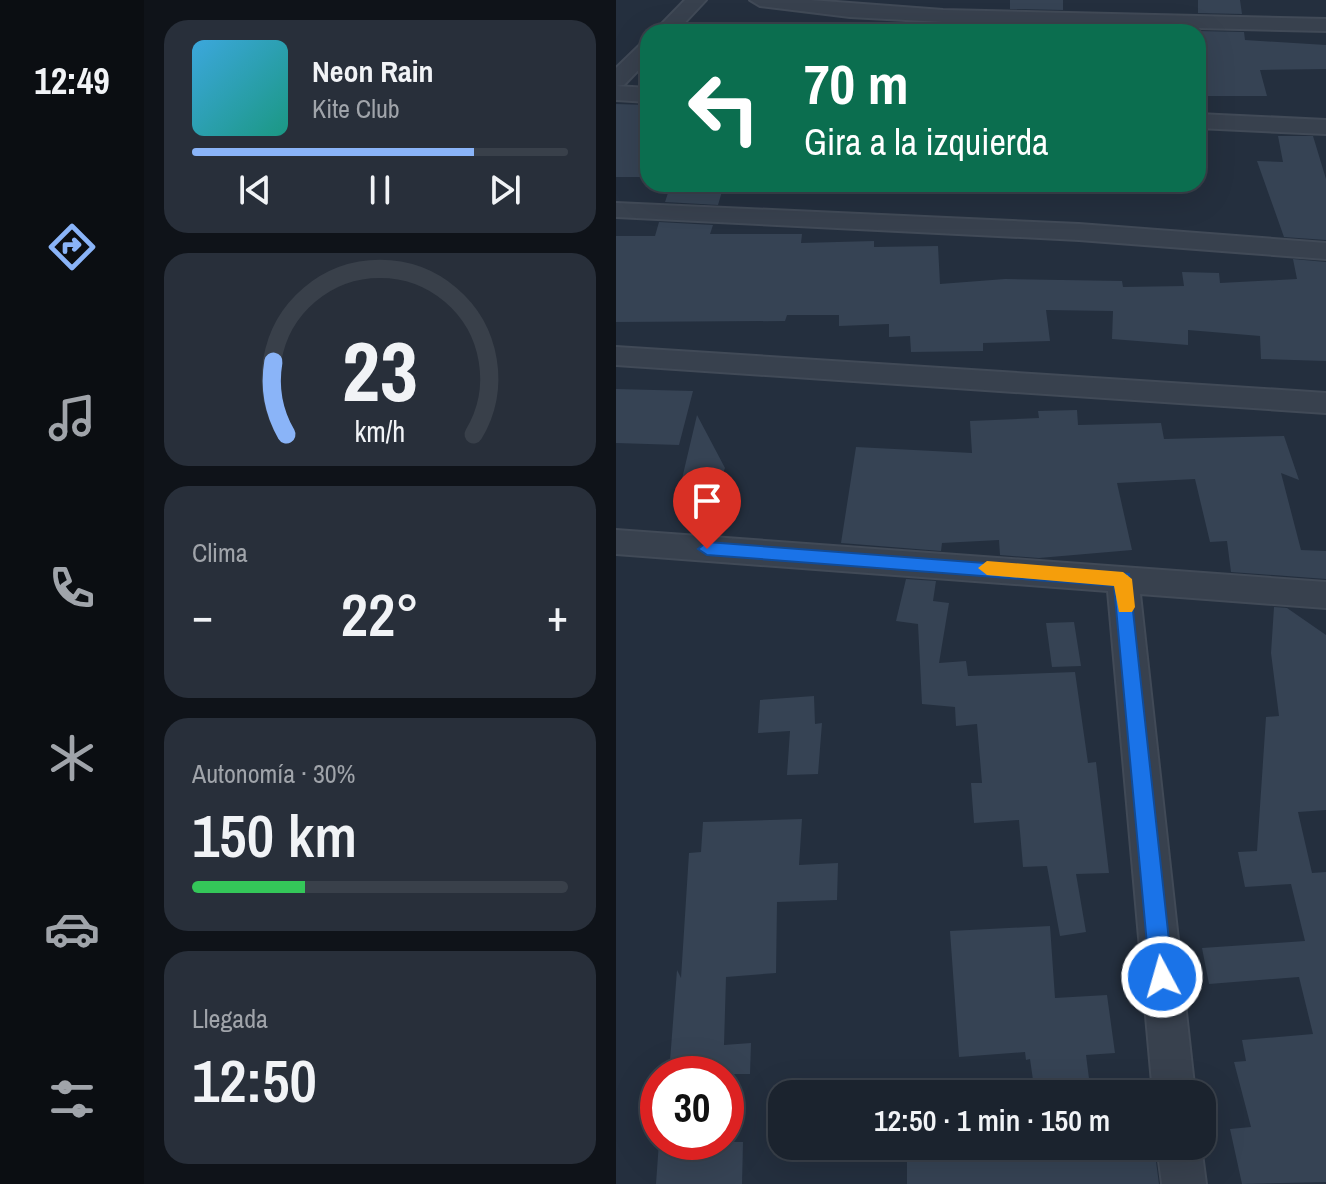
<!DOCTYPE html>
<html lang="es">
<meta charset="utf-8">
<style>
body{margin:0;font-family:"Archivo Narrow",sans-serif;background:#282f3a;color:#f1f3f6;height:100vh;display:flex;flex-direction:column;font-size:30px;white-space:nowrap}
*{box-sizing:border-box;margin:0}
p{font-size:26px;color:#a0a4aa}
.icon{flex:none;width:44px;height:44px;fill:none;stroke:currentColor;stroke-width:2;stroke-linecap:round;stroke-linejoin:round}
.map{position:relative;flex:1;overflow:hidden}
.panel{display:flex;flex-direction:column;gap:20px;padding:20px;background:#0f1319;width:472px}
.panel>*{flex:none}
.hud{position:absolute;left:24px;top:24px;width:566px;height:168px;border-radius:24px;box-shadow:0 8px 32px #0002,0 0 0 2px #39404a;background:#0b6e4f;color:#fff;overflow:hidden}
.speed{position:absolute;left:24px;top:1056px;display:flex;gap:16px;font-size:40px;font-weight:700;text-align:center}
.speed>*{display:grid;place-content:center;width:104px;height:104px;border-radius:50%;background:#1b232e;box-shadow:0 8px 32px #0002,0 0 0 2px #39404a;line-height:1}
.speed .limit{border:12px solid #d22;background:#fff;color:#111}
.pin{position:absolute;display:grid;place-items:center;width:68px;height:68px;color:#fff;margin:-82px -34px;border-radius:50% 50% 50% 0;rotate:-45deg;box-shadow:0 0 8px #0007}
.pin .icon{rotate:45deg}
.me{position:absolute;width:88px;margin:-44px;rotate:354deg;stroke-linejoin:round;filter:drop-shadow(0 0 6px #0008)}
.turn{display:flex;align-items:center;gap:28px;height:168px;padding:0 32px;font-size:36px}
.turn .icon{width:104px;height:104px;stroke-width:2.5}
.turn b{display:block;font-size:56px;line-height:68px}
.big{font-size:60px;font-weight:600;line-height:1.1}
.panel .card{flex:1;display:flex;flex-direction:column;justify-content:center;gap:12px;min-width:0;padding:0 28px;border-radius:24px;background:#282f3a}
.panel .dial{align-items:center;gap:0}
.dial svg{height:208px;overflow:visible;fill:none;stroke:#39404a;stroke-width:7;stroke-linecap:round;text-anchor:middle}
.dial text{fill:#f1f3f6;stroke:none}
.song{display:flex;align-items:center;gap:24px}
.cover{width:96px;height:96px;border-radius:12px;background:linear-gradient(135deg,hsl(200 70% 55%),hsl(170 70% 35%))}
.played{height:8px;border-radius:4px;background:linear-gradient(90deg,#8ab4f8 75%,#39404a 75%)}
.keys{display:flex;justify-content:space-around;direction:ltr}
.heat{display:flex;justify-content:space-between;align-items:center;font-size:44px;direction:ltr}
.charge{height:12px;border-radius:6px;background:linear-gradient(90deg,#34c759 30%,#39404a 0)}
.trip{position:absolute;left:152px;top:1080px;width:448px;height:80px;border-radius:24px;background:#1b232e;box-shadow:0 8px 32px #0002,0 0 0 2px #39404a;font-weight:600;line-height:80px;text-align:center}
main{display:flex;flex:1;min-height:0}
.menu{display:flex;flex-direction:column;width:144px;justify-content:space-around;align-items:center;background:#0b0e12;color:#a0a4aa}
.menu .icon{width:56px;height:56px}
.menu .on{color:#8ab4f8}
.menu b{font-size:36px;color:#f1f3f6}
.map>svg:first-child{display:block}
.building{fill:#364354}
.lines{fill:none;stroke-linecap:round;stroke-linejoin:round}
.minor-casing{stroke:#414a57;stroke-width:4}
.minor{fill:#38414e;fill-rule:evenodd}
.route{fill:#1a73e8;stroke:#114b97;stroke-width:2}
.slow{fill:#f59e0b}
</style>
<main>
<nav class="menu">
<b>12:49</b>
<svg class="icon on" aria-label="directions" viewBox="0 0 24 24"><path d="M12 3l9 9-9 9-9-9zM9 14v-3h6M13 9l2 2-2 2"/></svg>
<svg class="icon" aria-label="music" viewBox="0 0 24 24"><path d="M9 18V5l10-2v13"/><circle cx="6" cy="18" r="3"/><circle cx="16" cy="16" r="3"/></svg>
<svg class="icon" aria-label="phone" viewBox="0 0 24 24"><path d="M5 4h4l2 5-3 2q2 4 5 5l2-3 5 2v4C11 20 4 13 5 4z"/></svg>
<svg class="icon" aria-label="climate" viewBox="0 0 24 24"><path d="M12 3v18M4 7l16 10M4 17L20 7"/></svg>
<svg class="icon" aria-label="car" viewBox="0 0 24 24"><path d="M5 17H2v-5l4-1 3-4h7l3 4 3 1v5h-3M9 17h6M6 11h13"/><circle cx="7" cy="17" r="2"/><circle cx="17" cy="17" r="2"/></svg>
<svg class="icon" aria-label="filters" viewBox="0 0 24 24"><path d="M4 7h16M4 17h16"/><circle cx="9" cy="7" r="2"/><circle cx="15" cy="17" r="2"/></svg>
</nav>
<section class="panel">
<div class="card">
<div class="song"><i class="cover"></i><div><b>Neon Rain</b><p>Kite Club</p></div></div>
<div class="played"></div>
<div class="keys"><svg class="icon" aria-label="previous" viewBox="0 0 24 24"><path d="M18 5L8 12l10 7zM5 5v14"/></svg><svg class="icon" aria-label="pause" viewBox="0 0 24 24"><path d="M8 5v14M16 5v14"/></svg><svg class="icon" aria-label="next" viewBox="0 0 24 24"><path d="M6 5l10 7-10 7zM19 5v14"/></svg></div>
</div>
<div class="card dial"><svg viewBox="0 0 100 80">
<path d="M14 69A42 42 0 1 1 86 69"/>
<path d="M14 69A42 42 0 0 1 9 41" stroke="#8ab4f8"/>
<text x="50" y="56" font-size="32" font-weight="700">23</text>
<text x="50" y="72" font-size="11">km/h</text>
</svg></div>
<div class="card"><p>Clima</p>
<div class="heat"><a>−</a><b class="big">22°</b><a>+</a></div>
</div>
<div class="card"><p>Autonomía · 30%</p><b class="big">150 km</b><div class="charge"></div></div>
<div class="card"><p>Llegada</p><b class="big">12:50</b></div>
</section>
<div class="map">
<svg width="710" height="1184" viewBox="0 0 710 1184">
<rect width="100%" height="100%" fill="#242f3e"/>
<path class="building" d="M394,0h53v10l-53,-1z
M582,0h42l2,14 -44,-1z
M582,31l46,1 1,8 81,5v24l-66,1 7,26h-63l-6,-14z
M0,104l32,1v72h-32z
M662,136h35l13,43v61l-42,-3 -27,-76 26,1z
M55,184h30l-1,3 23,1 -5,17 -53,-3z
M43,222l54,3 -3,9h92l-1,9 73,-2v6l64,-1 2,38 65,-5 117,2 1,6 61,-1 -2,-14 37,1 1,10 77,-4 -4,-20 33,3v99l-65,-2 -1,-23 -72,-6v15l-76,-6 1,-28 -67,-1 4,31 -67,2v8l-72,1 -1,-16 -21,1v-13l-50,2v-11h-52l-2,6 -169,1v-86h39z
M0,389l77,2 -14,54 -63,-2z
M461,410l1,15 83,-2 3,16 120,-3 15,44 -18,-7 20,77 25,1v28l-95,-7 -4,-31 -17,1 -15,-63 -78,4 15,67 -93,8 -39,-3 -1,-15 -57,3 -1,8 -100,-8 15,-96 116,6 -2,-32 69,-3 -1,-7z
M81,415l28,53 -9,23 -16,11 -23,-2z
M290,579l30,2 -3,20 16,2 -10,60 27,-2 2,15 107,-4 13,91 8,-1 13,111 -33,1 10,58 -26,4 -13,-70 -24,1 -4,-47 -45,3 -3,-40h11l-5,-59 -21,2 -1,-19 -33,-3 -4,-80 -22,-3z
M658,607l13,1 39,27v175l-28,2 14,61 14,-1v310l-84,2 -12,-55 21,-2 -17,-65 12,-1 -4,-21 71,-6 -14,-57 -90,7 -7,-36 103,-7 -14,-57 -46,3 -7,-35 19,-1 9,-134 13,-1 -8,-63z
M458,622l7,44 -29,1 -6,-44z
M198,696l1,28 7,-1 -4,51 -31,1 3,-44 -32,2 2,-33z
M186,819l-3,46 39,-2 -1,37 -60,2 -1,71 -50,4 -2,68 27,-2 -1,31h-81l8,-104 4,8 8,-125 12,-1 2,-30z
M434,926l5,72 52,-3 8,58 -29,2 5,39h-56l-5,-35 -4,1 -1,-8 -66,5 -9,-126z
M43,1142h84l-1,42h-86z
M291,1146h247l5,38h-252z"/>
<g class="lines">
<g class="minor-casing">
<path id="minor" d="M69,0h21l-30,32h-22z
M134,0h60l133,10 383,9v12l-383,-9 -93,-5 -90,-11z
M32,42v18l-24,25 -8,1 32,2v14l-32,-2v-32l25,-24z
M582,114l128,6v14l-128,-6z
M0,203l463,21 247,19v16l-247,-19 -463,-23z
M0,347l710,46v20l-710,-48z
M0,530l710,52v26l-186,-14 55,500h-42l-45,-503 -492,-37z
M541,1146h44l5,38h-44z"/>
</g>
<use href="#minor" class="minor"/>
</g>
<path class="route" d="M91,542l422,32 44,403 -3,8 -8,4 -8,-4 -4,-8 -36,-391 -407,-31 -9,-6z"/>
<path class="slow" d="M371,561l136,11 9,7 3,28 -3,5h-13l-5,-26 -127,-11 -9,-7z"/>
</svg>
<div class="speed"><div class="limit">30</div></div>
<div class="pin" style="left:91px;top:549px;background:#d93025"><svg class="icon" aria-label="arrive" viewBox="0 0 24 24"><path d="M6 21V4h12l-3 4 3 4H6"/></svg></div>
<svg class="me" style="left:546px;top:977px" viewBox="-20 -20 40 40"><circle r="17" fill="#1a73e8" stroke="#fff" stroke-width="3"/><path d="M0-11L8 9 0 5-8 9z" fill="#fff"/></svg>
<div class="trip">12:50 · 1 min · 150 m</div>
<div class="hud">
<div class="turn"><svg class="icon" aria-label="left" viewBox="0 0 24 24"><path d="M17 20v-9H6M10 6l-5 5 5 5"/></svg><div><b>70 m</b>Gira a la izquierda</div></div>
</div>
</div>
</main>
